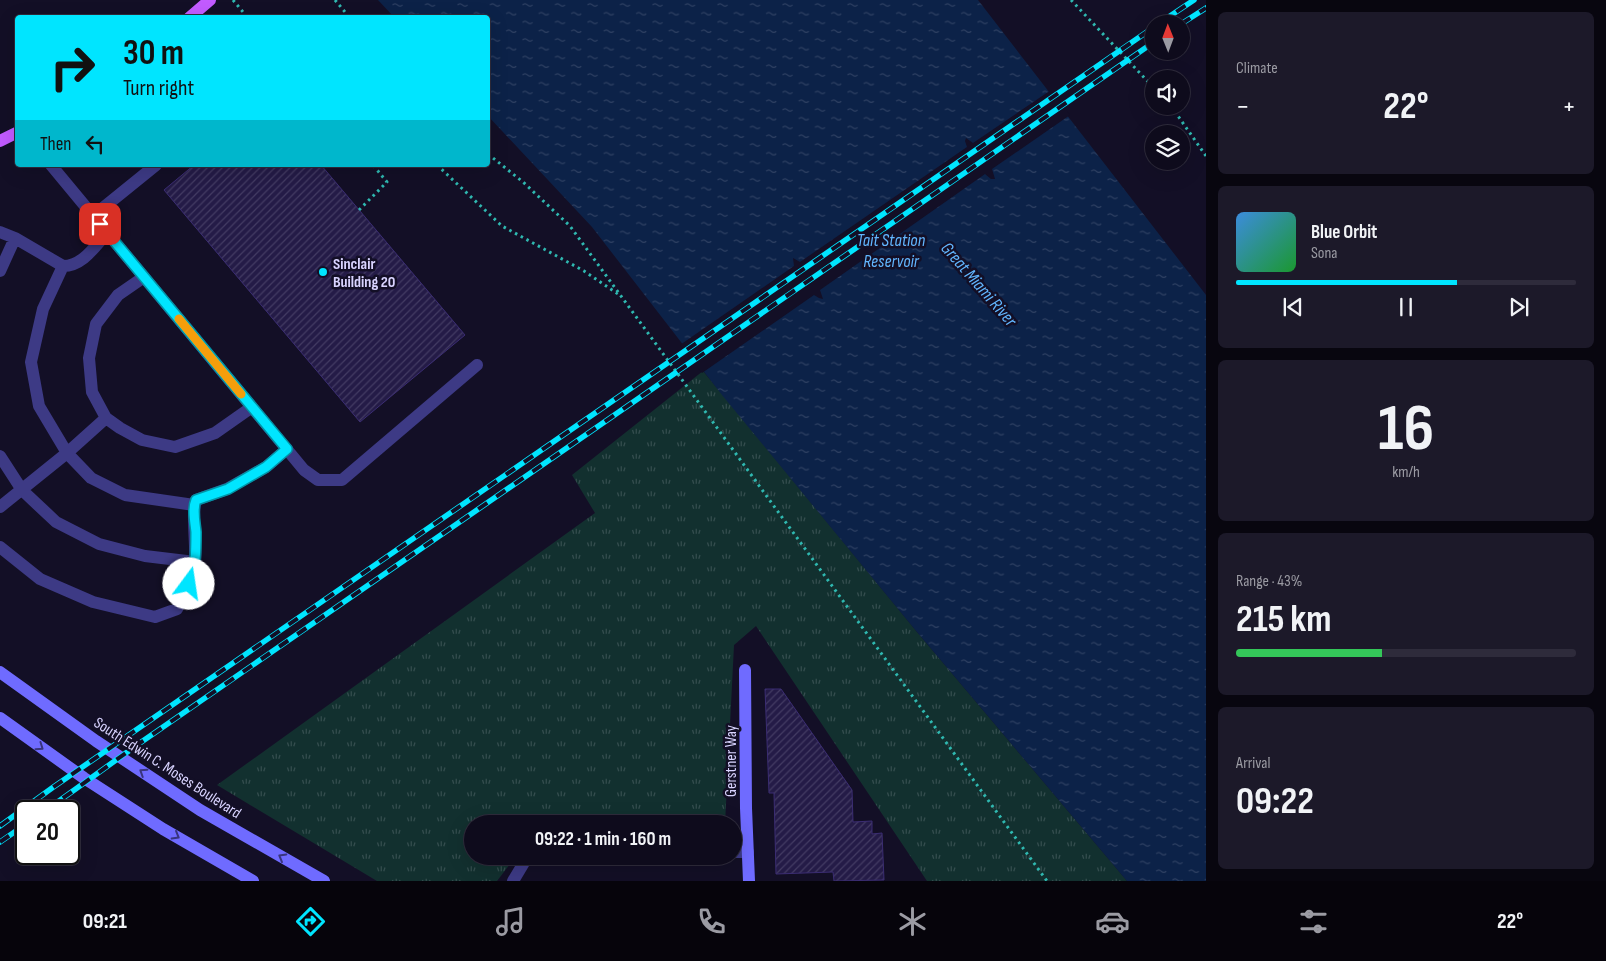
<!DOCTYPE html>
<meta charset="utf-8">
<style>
body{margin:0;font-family:"Sofia Sans Condensed",sans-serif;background:#1c1929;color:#f1f3f6;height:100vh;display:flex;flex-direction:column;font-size:19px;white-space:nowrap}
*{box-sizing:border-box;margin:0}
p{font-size:16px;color:#9b9ba3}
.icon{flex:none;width:28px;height:28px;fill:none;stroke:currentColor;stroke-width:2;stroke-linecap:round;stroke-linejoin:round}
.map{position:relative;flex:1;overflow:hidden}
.sheet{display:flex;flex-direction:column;gap:12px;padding:12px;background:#08060f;width:400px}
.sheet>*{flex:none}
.guide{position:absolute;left:15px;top:15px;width:475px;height:152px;border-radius:5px;box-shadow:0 5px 20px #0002,0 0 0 1px #2e2b3b;background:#00e5ff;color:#111;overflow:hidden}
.needle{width:32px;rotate:359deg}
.fabs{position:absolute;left:1145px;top:15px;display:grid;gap:10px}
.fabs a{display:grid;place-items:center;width:45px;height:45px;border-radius:50%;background:#0e0b1c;box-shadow:0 5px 20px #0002,0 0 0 1px #2e2b3b;font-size:25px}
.speed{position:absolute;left:15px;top:800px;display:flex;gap:10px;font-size:25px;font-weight:700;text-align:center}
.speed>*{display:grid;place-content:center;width:65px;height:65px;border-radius:50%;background:#0e0b1c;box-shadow:0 5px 20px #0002,0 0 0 1px #2e2b3b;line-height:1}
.speed .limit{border:2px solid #111;border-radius:8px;background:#fff;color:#111}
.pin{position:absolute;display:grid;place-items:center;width:42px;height:42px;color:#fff;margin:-21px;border-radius:10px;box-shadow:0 2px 8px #0006}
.me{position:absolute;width:55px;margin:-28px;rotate:14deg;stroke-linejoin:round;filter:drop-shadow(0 0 4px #0008)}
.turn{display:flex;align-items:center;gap:18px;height:105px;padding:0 25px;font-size:22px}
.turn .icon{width:65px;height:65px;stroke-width:2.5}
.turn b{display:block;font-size:35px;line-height:42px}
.then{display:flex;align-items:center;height:48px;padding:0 25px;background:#0003;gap:10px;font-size:19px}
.big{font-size:38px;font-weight:700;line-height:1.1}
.sheet .widget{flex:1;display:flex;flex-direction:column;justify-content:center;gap:8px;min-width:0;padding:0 18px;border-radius:8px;background:#1c1929}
.sheet .dial{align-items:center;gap:0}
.dial b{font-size:65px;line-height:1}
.song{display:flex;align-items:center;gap:15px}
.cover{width:60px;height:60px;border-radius:8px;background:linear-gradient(135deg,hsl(210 70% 55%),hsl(130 70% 35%))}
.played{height:5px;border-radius:2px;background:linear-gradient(90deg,#00e5ff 65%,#2e2b3b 65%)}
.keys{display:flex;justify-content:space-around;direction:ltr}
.heat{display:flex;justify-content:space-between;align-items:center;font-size:28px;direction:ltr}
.charge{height:8px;border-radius:4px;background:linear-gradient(90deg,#34c759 43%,#2e2b3b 0)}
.trip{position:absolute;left:464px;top:815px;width:278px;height:50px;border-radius:25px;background:#0e0b1c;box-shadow:0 5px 20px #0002,0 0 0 1px #2e2b3b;font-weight:700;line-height:50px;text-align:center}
.tabs{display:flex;height:80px;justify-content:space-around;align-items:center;background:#06040b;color:#9b9ba3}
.tabs .icon{width:35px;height:35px}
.tabs .on{color:#00e5ff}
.tabs b{font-size:22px;color:#f1f3f6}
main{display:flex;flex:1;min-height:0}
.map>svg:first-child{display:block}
.grass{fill:url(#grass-tufts)}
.water{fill:url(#water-ripples)}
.pier{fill:#130f26}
.building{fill:url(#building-hatch);stroke:#3b2d73}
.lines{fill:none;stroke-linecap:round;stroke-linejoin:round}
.path{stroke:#2fb8b0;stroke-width:3;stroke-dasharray:2.5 4;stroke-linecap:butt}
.lane{stroke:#3d3a85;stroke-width:12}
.street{stroke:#3d3a85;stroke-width:12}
.secondary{stroke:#6f6bff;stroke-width:12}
.primary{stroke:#c25bff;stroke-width:12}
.rail-casing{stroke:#00e5ff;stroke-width:5.5}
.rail{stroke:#130f26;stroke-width:4;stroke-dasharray:11;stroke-linecap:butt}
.oneway{stroke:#38347d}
.route-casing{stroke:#0095a6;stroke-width:12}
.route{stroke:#00e5ff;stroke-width:9}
.slow{stroke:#f59e0b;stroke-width:9}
.poi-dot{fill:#00e5ff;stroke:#130f26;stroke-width:2}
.labels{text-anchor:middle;stroke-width:5;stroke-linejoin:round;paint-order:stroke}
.poi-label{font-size:16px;font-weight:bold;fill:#d9d4ff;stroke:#130f26;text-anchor:start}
.street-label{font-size:16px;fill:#d9d4ff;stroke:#130f26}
.water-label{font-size:18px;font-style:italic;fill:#62b6ff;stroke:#130f26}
</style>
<main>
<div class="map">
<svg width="1206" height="881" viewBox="0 0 1206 881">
<defs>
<pattern id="grass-tufts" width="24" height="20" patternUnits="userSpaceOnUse" patternTransform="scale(1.25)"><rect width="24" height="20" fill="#12302f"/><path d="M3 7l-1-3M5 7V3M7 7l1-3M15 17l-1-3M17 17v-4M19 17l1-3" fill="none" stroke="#344d4e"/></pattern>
<pattern id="water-ripples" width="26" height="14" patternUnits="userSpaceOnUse" patternTransform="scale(1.25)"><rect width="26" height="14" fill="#0c2248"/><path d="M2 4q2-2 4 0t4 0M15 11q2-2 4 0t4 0" fill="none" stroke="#2f4163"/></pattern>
<pattern id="building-hatch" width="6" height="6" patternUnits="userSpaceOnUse" patternTransform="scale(1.25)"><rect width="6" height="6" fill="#241b47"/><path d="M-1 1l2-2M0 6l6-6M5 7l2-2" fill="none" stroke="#433b63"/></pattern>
</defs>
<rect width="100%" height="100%" fill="#130f26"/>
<path class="grass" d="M703,371l214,261 210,249h-200l-171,-255 -22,19 -9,179h-253v32h44l-19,25h-120l-160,-96 378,-272 -23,-38z"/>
<path class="water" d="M378,0h600l228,295v586h-79l-210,-249 -195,-237 -130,-168 -104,-111v-98l-94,-1z"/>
<path class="pier" d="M1051,90l19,25 -78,54 3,10h-4l-6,-5 -165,116 3,9 -4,-1 -5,-3 -112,78 -22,-28 114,-79 -1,-8 7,4 167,-115 -2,-6 1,-3 7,5z"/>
<path class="building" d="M194,165h127l144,170 -105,87 -196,-232z
M765,689h16l71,101 1,32 19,-1v13l10,-1 2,47 -50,1 -1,-9 -57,2 -2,-81h-5z"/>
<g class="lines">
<path class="path" d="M233,0l15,18
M335,0l15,18
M1071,0l83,88
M1171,106l35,50
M488,154l35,28 47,44 477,655
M437,165l65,61 82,45 34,23
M359,210l28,-28 -14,-17"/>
<path class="lane" d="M51,165l253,305 14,10h24l135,-115
M93,216l63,-51
M0,232l15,6 48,28c20,0 32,-20 44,-33
M63,266l-20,43 -12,53 8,44 28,47 24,25 34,17 69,10
M0,271l15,-33
M144,277l-26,18 -22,29 -7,34 3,34 14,26 14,10 22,12 33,7 40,-14 37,-26
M0,456l22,34 34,32 43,22 46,12 50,6
M0,507l67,-54 39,-35
M0,547l40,32 53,23 62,15 22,-8c5,-11 16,-28 18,-39 2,-17 -4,-59 1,-70l31,-11 39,-22 21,-18"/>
<path class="street" d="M732,852h16
M513,881l15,-25"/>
<path class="secondary" d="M745,670l1,138 3,73
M0,672l96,69 104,69 124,71
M0,718l84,60 79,51 90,52"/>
<path class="primary" d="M189,18l21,-18
M0,141l18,-9"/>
<g class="rail-casing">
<path id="rail" d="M1158,24l36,-24
M1181,24l25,-16
M45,811l92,-66 1017,-703
M0,826l52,-38 1102,-761
M0,842l26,-18"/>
</g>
<use href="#rail" class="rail"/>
</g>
<defs><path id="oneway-chevron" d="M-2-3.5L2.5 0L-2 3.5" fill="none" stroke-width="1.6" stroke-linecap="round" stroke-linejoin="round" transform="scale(1.25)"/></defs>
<g class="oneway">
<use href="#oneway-chevron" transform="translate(40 747) rotate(35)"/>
<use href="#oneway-chevron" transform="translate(143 772) rotate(-147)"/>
<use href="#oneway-chevron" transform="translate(176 836) rotate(30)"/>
<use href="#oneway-chevron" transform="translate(282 857) rotate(-150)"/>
</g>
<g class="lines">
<g class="route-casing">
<path id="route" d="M100,224l187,225 -21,18 -38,22 -32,11c-4,9 -1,22 0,32 0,18 0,36 -7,52"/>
</g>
<use href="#route" class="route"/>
<path class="slow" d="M179,319l62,75"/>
</g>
<circle class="poi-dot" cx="323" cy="272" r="5"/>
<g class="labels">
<g class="poi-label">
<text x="333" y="269">Sinclair<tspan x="333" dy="18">Building 20</tspan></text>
</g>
<g class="street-label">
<text transform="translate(730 761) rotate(-90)" y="6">Gerstner Way</text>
<text transform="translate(168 767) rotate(33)" y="6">South Edwin C. Moses Boulevard</text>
</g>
<g class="water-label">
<text x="891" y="246">Tait Station<tspan x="891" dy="21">Reservoir</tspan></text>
<text transform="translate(979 284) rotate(49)" y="6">Great Miami River</text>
</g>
</g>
</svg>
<div class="fabs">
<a><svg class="needle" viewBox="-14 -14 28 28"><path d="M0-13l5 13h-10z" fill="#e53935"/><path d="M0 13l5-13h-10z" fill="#9b9ba3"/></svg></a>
<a><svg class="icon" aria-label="sound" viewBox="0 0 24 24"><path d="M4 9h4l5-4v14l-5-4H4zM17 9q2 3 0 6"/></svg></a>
<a><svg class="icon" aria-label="layers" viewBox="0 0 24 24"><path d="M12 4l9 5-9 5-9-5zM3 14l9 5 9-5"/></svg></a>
</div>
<div class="speed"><div class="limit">20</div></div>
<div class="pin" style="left:100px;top:224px;background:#d93025"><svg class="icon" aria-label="arrive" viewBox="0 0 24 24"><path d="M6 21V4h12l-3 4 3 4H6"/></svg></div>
<svg class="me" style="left:189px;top:584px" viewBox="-20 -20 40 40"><circle r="19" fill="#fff"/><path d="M0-13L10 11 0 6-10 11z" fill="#00e5ff"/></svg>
<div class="trip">09:22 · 1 min · 160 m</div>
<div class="guide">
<div class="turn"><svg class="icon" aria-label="right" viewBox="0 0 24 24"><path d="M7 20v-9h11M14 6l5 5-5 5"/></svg><div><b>30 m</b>Turn right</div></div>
<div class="then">Then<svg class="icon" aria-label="left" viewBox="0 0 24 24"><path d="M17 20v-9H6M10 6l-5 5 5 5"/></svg></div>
</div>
</div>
<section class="sheet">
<div class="widget"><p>Climate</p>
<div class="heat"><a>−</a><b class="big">22°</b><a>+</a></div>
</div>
<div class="widget">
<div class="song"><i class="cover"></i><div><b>Blue Orbit</b><p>Sona</p></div></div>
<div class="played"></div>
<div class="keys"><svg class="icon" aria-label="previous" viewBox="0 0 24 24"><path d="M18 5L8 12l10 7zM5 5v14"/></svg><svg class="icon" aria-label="pause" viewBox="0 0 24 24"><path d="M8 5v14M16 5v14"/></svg><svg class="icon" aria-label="next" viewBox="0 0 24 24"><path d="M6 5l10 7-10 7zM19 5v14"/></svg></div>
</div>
<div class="widget dial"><b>16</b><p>km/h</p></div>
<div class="widget"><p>Range · 43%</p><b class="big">215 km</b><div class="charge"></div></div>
<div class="widget"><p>Arrival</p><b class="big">09:22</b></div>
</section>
</main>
<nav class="tabs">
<b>09:21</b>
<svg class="icon on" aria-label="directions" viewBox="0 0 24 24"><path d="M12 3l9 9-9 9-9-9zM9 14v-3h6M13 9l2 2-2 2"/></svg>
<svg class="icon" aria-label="music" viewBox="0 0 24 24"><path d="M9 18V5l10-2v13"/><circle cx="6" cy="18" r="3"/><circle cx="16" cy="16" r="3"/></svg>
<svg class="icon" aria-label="phone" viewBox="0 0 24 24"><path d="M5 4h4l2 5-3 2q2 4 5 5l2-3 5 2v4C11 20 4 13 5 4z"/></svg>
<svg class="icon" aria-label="climate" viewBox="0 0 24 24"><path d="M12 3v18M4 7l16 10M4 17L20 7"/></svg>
<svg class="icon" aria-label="car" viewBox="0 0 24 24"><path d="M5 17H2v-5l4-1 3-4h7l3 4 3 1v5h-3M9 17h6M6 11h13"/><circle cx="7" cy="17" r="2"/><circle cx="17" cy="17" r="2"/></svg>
<svg class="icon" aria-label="filters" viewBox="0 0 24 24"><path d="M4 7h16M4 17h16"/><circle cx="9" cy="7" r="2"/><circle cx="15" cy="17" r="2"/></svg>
<b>22°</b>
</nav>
